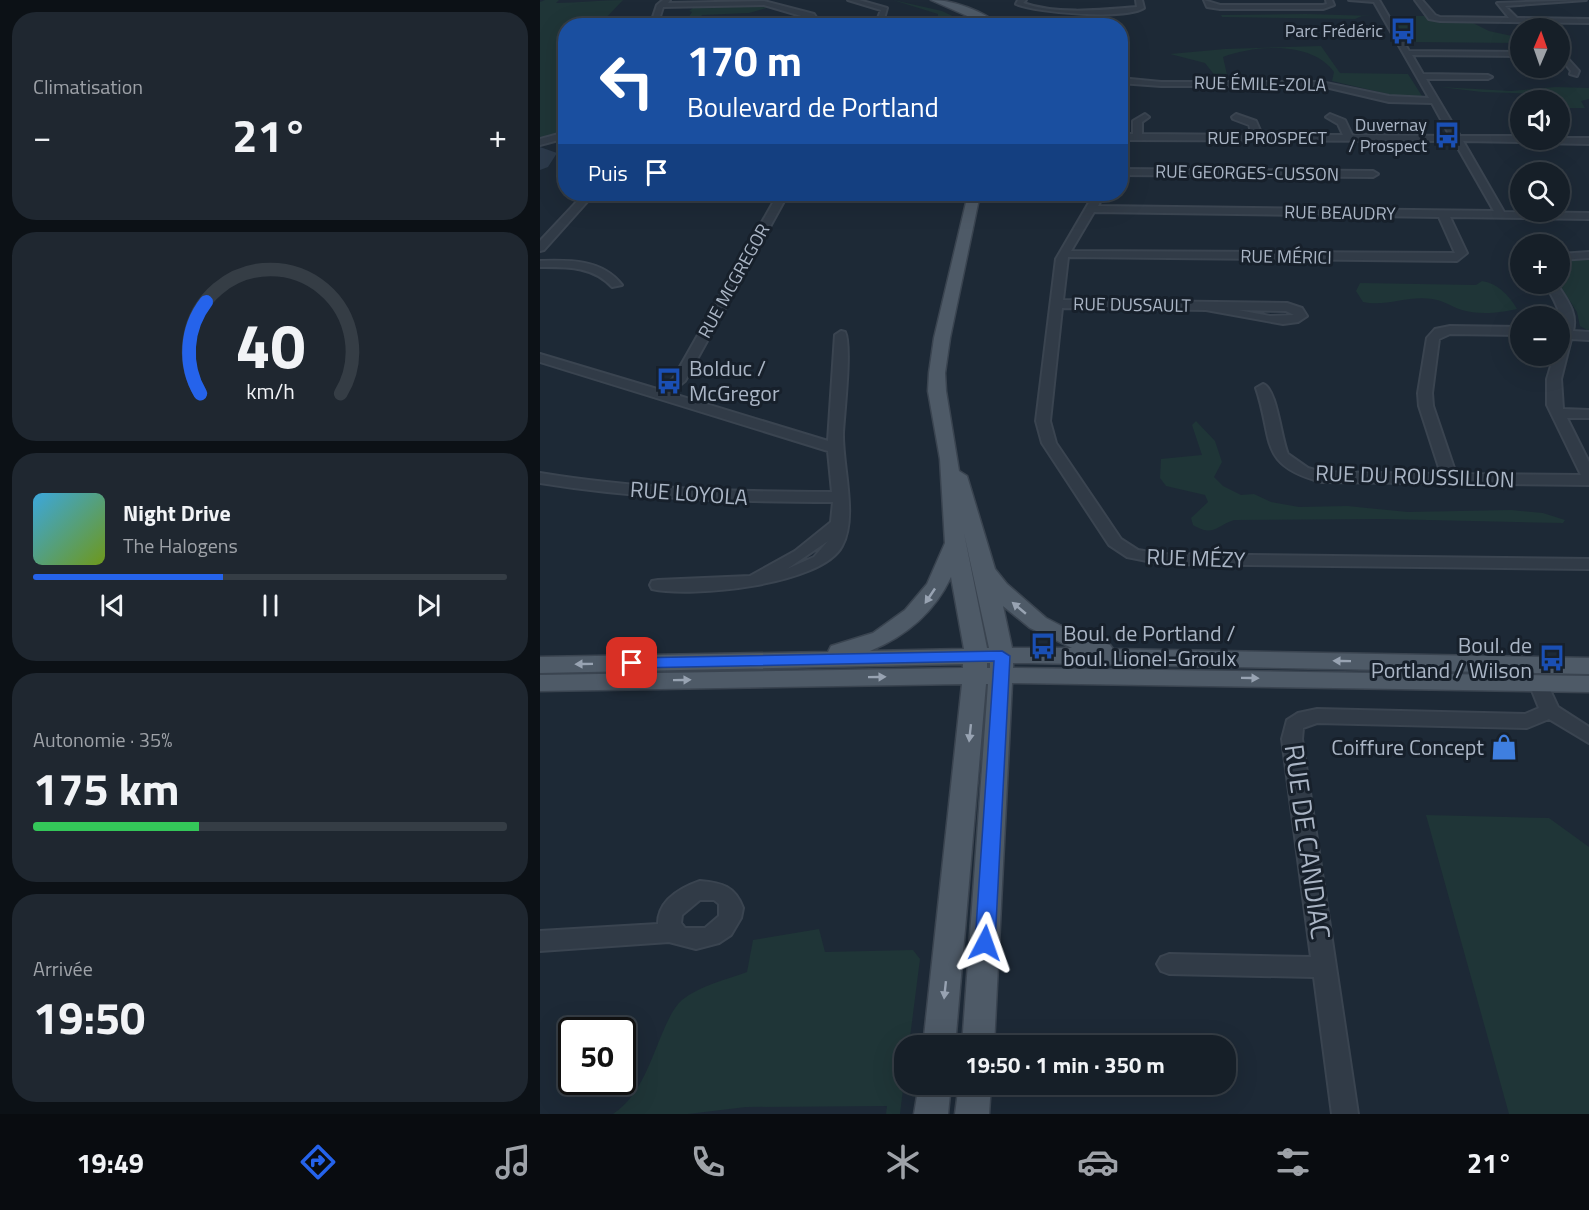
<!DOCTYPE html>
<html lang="fr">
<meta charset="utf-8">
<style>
body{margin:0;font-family:"Titillium Web",sans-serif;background:#1f2730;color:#f1f3f6;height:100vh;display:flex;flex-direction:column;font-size:22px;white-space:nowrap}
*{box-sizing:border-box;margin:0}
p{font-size:20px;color:#9ea2a8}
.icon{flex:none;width:33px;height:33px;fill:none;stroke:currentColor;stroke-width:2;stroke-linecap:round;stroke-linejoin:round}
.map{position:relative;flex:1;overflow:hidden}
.details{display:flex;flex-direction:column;gap:12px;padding:12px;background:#0c1116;width:540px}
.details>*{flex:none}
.top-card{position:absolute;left:18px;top:18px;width:570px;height:183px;border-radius:24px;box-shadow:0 6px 24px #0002,0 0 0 2px #353d45;background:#1a4fa0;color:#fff;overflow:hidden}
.needle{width:39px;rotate:2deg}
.buttons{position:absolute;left:970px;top:18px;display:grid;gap:12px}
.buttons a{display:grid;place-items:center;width:60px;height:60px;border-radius:50%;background:#161f28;box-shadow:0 6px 24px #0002,0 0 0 2px #353d45;font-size:30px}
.speed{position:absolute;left:18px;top:1017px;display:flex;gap:12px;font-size:30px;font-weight:700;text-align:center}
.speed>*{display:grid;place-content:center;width:78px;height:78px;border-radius:50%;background:#161f28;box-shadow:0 6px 24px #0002,0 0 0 2px #353d45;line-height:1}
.speed .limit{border:3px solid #111;border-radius:9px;background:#fff;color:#111}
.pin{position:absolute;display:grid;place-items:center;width:51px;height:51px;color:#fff;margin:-26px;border-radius:12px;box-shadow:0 3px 9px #0006}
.me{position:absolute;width:66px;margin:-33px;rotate:4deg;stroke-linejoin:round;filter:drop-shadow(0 0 4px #0008)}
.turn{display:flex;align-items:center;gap:21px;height:126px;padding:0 30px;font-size:27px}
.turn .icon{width:78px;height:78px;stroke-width:2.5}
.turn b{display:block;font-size:42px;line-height:51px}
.then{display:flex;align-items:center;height:57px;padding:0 30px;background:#0003;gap:12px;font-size:22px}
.big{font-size:45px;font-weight:700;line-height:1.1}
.details .tile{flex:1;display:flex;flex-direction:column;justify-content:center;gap:9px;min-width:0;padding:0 21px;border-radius:24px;background:#1f2730}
.details .dial{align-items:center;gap:0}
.dial svg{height:156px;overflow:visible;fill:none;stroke:#353d45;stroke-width:7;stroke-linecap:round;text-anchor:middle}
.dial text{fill:#f1f3f6;stroke:none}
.song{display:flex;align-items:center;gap:18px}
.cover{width:72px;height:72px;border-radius:9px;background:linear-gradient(135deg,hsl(200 70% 55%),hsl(80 70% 35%))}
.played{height:6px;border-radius:3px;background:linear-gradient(90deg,#2563eb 40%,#353d45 40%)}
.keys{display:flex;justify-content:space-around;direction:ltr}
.heat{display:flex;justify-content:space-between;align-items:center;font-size:33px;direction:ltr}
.charge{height:9px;border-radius:4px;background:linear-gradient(90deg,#34c759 35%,#353d45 0)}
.trip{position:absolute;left:354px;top:1035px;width:342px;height:60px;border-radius:24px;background:#161f28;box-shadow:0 6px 24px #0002,0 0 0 2px #353d45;font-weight:700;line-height:60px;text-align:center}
.tabs{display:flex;height:96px;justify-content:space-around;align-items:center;background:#090c10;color:#9ea2a8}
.tabs .icon{width:42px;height:42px}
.tabs .on{color:#2563eb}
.tabs b{font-size:27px;color:#f1f3f6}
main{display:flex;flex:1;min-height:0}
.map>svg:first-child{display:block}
.green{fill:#1f3537}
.building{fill:#2c3a4b}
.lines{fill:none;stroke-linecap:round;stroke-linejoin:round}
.minor-casing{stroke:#3a4450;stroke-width:4}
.major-casing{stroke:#3a4450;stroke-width:3}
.minor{fill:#313b47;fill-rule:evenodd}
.major{fill:#4e5a67;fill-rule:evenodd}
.oneway{fill:#98a3b2}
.route{fill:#2563eb;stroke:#184099;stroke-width:1.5}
.labels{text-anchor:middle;stroke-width:6;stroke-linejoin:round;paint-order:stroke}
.far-poi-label{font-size:18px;fill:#aab5c5;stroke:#17202b;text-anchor:end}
.far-street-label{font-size:18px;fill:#aab5c5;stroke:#17202b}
.poi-label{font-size:22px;fill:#aab5c5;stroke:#17202b;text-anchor:start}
.street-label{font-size:22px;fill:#aab5c5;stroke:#17202b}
.near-street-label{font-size:27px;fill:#aab5c5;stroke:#17202b}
</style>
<main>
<section class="details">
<div class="tile"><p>Climatisation</p>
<div class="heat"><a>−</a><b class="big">21°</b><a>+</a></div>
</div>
<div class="tile dial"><svg viewBox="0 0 100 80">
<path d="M14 69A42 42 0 1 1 86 69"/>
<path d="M14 69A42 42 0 0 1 17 22" stroke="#2563eb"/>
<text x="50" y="56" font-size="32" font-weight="700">40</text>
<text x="50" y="72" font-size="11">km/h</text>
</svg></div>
<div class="tile">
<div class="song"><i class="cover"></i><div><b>Night Drive</b><p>The Halogens</p></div></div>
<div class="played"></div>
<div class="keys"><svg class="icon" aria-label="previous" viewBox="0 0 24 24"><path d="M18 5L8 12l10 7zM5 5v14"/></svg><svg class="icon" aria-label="pause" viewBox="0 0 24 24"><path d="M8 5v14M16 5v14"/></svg><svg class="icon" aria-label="next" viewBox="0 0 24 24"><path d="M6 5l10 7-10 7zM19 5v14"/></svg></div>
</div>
<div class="tile"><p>Autonomie · 35%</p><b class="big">175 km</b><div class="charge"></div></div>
<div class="tile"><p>Arrivée</p><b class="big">19:50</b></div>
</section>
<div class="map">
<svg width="1049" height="1114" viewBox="0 0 1049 1114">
<rect width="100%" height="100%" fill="#1d2936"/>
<path class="green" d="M5,0h14l-3,3c23,0 44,-3 67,-3l-18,19 1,6 -40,1 -1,106 -25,8v-138z
M353,0l49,11 29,14h-34l1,-11z
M218,4l12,3 -21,6 -47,2 -6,10 -13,1 9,-14 -3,-1 4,-3z
M766,14l69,2h-13l-7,3 -133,-2 -1,-2z
M852,16h35l13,5 31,1 18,9 32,7v5l-114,-1z
M465,17l83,4 -8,4h-68z
M781,46l19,27 68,1 14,22 -30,-1 -60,-14 2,-9c-22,-31 -79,-27 -111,-15l5,22 -12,-2 -11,-14 -35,-9 55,-5z
M900,87l71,4 45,-4 33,1v11l-8,2 4,7h-25v-8h-31l11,-2 2,-3 -4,-1 -56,-2z
M1049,258v73l-9,-5 -3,-14 -18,-28 1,-25z
M942,281c15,2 27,14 35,28 -15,4 -40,6 -55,1 -10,-3 -19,-10 -30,-11 -24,-4 -45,8 -69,3l-7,-11 4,-8 116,2z
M656,421l19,20 7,21 -8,15 9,9 18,9 13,-1 17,8 28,5 48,-1 61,6 103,-2 32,3 22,7 -2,3 -179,-4 -150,1c-20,7 -20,17 -41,5l-2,-7 17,-16 -3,-7 -39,-9 -6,-8 1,-19 41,-4 -10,-30z
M886,815l123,3 40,29v267h-80z
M279,929l6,23 88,-2 7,9 -11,86 -5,1v35l-4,33h-14l1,-8 -141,1 -58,7h-75c29,-19 38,-56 52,-87 4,-9 10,-21 17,-27 19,-15 43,-20 65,-28l6,-32z"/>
<path class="building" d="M0,147l17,6 -9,14 -8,3z"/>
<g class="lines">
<g class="minor-casing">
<path id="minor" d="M123,0h7l-2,3 96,-2 50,13 4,6 -3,6h-7l2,-6 -2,-2 -44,-13 -101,2 -6,19h-7l7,-21z
M308,0h11l28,8 -5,18h-7l6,-16z
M478,0h8l-3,3c34,12 79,7 114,4l-1,-7h6l2,8c-19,12 -106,5 -128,-4z
M664,0l16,5h103l4,-1 -1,-4h6l2,5 -11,4h-103l-13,-2z
M809,0h30l30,51 112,1v4l-109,-1 11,19 65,1 4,2 -4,2h-62l34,57h61v4h4l-4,2 -58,-1 41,71 85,1v6l-139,-2 17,36 -10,8 -389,-4 -5,43 224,3 15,5 5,8 -9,6 -15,2 -77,-14 -144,-2 -12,113 6,22 65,96 17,11 24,4 427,5v10l-427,-5 -35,-7 -18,-12 -67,-102 -6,-22 20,-162 38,-65h10l-6,12 396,5 -40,-70 -334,-1v-6h13v-13l12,-7 4,3 -7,5v12l110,1 -3,-10 -16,-6 -1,-2 4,-3 20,7 6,14h81l-5,-11 -12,-7 4,-3 15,6 7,15 98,1 -18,-33 -43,-1 -68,-16h-160l-41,-3v-5l41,4h160l68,14 40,2 -55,-96zM554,212l345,5 16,36 -384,-2zM698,310l48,1 8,4 -24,1z
M875,0h7l13,15 5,2 69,1 -12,-15 89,-3 -81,6 12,12 72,1v4l-149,-2 -11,-2z
M197,23l3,3h-7z
M1020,50l19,21 -2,5 -7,-2 1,-3 -11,-14z
M26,132v6l-26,7v-6z
M1020,138h29v6l-52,-1 -5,-3z
M580,169l253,2 5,3 -5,3 -253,-2z
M44,194h10l-50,56 -4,1v-10z
M238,194h10l-103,187 -15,12 158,48 7,-106 6,-4 4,1c7,14 -1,81 -2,101 -1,32 15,84 -1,113 -20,39 -151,52 -190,43l-2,-4 2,-4 6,-1 92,-4 45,-25 36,-29 2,-20c-98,0 -196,-3 -293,-19v-10c96,16 194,19 292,19l-4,-41 -288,-89v-8l117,35 16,-10zM288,541l-14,16 -27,12z
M1049,252v6l-29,2v-6z
M0,261c29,-1 62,-2 82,24l-10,2c-19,-21 -45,-20 -72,-20z
M1005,284h12c9,15 21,28 16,47l16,1v8l-18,-1 -10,40 2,30 26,1v8h-22l22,44v23l-267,-3c-65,-17 -48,-42 -66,-94l7,-4c14,4 18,55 25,70l20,14 14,4 119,2 -22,-68 -1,-13 9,-55 8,-9 15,-3 71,1v8l-71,-1 -11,5 -7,54 1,13 23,68 125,1 -34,-70v-26l7,-23h6c0,-37 6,-38 -15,-72z
M998,677l7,2 13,28 31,20v16l-40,-24 -22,9 -210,-5 -14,5 -1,11 56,375h-26l-18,-137 -145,-3 -8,-3 -4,-7 4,-7 8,-3 142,3 -29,-218 5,-19 11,-7 19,-4 208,5 14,-6 -10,-25 2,-4z
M160,881c22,2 35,5 43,27l-2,10 -10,17 -12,8 -23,6 -27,-7 -129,9v-20l118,-7c0,-24 22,-36 42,-43zM160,900h14l5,4v12l-14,12h-20l-4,-5 1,-8z"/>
</g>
<g class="major-casing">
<path id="major" d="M391,0c23,0 52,11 70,26h-11z
M428,194h12l-30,144 -5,35 1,18 13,80 8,5 28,93 12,15 39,34 31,16 33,11 3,4 476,9v16l-561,-11h-15v5l576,8v16l-577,-9 -18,363h-32l26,-362h-2l-31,362h-32l39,-362 -422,7v-16l423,-7v-4l-423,9v-16l288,-5 3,-6 42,-13 32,-23 22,-26 18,-41 -5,-84 -12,-68 1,-18 5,-35zM424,533l25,115h-2zM411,577l13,72 -94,2c36,-15 64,-38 81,-74zM463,606l27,22 42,20h-60zM447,663h3v5h-3z
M379,1084h32l-3,30h-34z
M419,1084h32l-2,30h-34z"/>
</g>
<use href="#minor" class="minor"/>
<use href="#major" class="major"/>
</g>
<defs><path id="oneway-solid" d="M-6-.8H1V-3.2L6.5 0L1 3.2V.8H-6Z" transform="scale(1.5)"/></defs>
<g class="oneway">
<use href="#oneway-solid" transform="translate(390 596) rotate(124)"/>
<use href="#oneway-solid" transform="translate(479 608) rotate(-140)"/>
<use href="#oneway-solid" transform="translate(802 661) rotate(-179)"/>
<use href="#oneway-solid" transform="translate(44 664) rotate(179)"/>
<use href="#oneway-solid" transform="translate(337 677) rotate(-1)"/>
<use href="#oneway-solid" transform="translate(710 678) rotate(1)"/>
<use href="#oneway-solid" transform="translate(142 680) rotate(-1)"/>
<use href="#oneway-solid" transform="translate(430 733) rotate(96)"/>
<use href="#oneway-solid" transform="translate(405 990) rotate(96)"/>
</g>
<path class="route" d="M462,651l8,5 -15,287 -3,6 -7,2 -7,-2 -3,-6 19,-282 -362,7 -8,-5 8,-5z"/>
<defs>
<g id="bus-bare" transform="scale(2.07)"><path d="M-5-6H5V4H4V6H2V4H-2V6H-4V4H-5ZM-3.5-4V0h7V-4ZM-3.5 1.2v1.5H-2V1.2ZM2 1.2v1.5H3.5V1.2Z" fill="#1a4fb4" stroke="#17202b" stroke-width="2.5" paint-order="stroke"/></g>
<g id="shop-bare" transform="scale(2.07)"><path d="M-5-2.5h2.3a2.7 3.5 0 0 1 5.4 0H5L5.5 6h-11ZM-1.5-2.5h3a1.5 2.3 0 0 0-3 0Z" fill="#3f7fe0" stroke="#17202b" stroke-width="2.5" paint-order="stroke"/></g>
</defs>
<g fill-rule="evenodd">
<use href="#bus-bare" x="863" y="31"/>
<use href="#bus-bare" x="907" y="135"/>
<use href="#bus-bare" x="129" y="381"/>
<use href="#bus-bare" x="503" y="646"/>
<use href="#bus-bare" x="1012" y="658"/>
<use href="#shop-bare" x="964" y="747"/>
</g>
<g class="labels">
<g class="far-poi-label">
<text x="843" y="37">Parc Frédéric</text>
<text x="887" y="131">Duvernay<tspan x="887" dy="21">/ Prospect</tspan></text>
</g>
<g class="far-street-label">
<text transform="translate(720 84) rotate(1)" y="6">RUE ÉMILE-ZOLA</text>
<text x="727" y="144">RUE PROSPECT</text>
<text transform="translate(707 173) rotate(1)" y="6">RUE GEORGES-CUSSON</text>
<text transform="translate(800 213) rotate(1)" y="6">RUE BEAUDRY</text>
<text transform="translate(746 257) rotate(1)" y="6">RUE MÉRICI</text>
<text transform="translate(194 281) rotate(-61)" y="6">RUE MCGREGOR</text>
<text transform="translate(592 305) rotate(1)" y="6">RUE DUSSAULT</text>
</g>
<g class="poi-label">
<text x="149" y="376">Bolduc /<tspan x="149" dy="25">McGregor</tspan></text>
<text x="523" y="641">Boul. de Portland /<tspan x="523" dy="25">boul. Lionel-Groulx</tspan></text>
<text x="992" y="653" text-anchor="end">Boul. de<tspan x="992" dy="25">Portland / Wilson</tspan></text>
<text x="944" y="755" text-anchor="end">Coiffure Concept</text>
</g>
<g class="street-label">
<text transform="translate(875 476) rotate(2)" y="8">RUE DU ROUSSILLON</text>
<text transform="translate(149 493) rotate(4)" y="8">RUE LOYOLA</text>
<text transform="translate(656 558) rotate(2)" y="8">RUE MÉZY</text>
</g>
<g class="near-street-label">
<text transform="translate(767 842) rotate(82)" y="9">RUE DE CANDIAC</text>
</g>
</g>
</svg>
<div class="buttons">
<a><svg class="needle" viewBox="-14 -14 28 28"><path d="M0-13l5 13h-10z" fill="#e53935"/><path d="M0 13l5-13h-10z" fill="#9ea2a8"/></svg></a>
<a><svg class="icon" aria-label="sound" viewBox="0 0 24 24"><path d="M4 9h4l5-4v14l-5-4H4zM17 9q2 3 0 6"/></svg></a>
<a><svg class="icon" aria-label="search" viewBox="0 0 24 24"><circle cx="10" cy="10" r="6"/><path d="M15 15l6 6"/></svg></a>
<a>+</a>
<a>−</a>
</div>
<div class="speed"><div class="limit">50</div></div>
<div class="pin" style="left:92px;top:663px;background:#d93025"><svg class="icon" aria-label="arrive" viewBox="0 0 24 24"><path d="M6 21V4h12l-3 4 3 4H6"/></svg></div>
<svg class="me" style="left:445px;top:943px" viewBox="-20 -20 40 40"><path d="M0-17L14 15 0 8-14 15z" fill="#2563eb" stroke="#fff" stroke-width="4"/></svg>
<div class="trip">19:50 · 1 min · 350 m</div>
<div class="top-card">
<div class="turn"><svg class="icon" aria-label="left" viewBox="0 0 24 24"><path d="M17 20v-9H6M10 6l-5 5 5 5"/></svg><div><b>170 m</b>Boulevard de Portland</div></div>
<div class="then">Puis<svg class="icon" aria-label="arrive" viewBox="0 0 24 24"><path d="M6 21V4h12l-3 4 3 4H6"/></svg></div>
</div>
</div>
</main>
<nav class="tabs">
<b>19:49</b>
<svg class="icon on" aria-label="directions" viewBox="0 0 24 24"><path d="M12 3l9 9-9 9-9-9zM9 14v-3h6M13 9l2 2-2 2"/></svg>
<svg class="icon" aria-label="music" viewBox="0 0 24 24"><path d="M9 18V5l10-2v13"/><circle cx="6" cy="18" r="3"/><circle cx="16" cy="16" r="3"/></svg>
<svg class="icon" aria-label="phone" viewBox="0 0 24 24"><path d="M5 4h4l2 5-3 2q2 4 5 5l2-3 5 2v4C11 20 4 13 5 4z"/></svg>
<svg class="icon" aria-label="climate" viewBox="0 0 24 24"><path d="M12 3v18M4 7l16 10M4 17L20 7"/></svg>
<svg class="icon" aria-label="car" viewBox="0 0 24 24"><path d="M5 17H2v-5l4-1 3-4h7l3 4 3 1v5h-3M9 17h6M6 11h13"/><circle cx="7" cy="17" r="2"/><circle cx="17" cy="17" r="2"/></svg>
<svg class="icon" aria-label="filters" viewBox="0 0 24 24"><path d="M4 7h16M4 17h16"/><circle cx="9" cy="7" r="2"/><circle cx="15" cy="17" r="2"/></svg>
<b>21°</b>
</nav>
